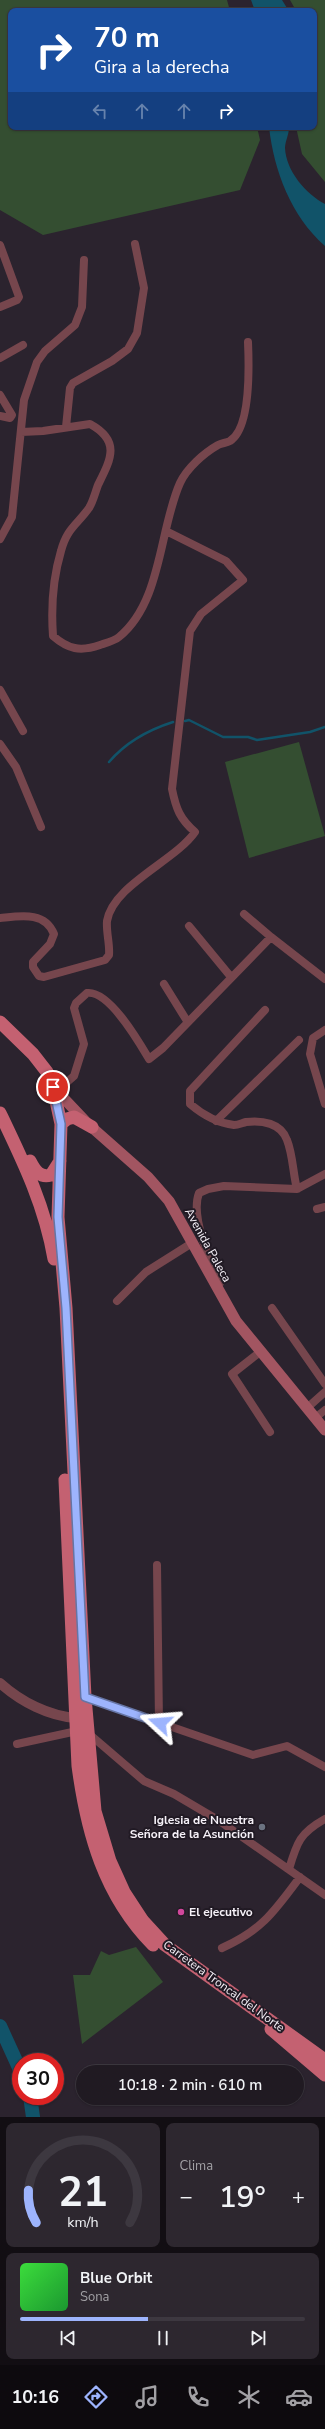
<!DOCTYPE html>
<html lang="es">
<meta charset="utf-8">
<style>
body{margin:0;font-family:"Nunito Sans",sans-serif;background:#2d272f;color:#f1f3f6;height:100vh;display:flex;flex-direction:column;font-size:15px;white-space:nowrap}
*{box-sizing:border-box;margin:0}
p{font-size:13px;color:#a2a1a5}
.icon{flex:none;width:22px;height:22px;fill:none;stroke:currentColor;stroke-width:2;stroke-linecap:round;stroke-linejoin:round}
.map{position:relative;height:2117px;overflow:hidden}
.panel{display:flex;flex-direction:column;gap:6px;padding:6px;background:#120e13;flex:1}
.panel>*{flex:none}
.guide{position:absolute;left:8px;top:8px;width:309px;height:122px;border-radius:8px;box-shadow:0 1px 3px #0004,0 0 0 1px #3d3840;background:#1a4fa0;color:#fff;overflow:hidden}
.speed{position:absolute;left:12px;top:2053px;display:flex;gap:8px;font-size:20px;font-weight:700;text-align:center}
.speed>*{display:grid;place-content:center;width:52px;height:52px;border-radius:50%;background:#201a22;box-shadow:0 1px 3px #0004,0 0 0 1px #3d3840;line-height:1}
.speed .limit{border:6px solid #d22;background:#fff;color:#111}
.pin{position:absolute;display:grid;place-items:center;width:34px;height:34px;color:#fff;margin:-17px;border:2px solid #fff;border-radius:50%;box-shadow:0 1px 4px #0007}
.me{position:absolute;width:44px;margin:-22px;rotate:289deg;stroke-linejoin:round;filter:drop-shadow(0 0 3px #0008)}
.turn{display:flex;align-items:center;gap:14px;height:84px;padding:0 20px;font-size:18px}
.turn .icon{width:52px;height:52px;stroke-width:2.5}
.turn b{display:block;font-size:28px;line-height:34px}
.lanes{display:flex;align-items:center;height:38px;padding:0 20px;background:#0003;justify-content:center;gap:20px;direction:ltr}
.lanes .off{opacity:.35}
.big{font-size:30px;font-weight:600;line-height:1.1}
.panel .card{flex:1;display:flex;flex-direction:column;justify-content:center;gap:6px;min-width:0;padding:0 14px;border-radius:8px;background:#2d272f}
.panel .dial{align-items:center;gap:0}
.dial svg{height:104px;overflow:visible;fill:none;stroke:#3d3840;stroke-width:7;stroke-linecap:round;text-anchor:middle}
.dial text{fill:#f1f3f6;stroke:none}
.song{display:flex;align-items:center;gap:12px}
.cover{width:48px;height:48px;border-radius:6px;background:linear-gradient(135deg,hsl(120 70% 55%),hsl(130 70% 35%))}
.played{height:4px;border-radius:2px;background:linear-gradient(90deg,#9db4fd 45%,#3d3840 45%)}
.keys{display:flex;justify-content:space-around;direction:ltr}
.heat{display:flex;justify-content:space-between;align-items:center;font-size:22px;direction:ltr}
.panel .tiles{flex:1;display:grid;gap:6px;grid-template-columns:1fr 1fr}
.card:last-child{grid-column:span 2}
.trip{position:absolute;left:76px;top:2065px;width:228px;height:40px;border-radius:20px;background:#201a22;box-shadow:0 1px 3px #0004,0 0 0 1px #3d3840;font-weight:600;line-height:40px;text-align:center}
.menu{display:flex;height:64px;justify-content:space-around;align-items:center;background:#0d0a0e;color:#a2a1a5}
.menu .icon{width:28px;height:28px}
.menu .selected{color:#9db4fd}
.menu b{font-size:18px;color:#f1f3f6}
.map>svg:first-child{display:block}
.green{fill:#344e31}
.water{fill:#115369}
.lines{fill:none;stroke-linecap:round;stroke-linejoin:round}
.stream{stroke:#115369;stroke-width:2.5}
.river{stroke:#115369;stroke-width:14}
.minor{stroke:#76464d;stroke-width:8}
.tertiary{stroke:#76464d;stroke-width:10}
.secondary{stroke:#a25561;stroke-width:11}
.primary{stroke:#c46171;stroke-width:13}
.route-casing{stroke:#6675a4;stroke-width:10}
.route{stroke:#9db4fd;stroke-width:7}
.worship-dot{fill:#6b7280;stroke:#211a24;stroke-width:1.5}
.hotel-dot{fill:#d1479c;stroke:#211a24;stroke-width:1.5}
.labels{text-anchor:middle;stroke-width:4;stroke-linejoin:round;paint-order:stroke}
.street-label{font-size:12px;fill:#f6f1f8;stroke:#211a24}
.poi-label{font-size:12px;font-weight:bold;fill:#f6f1f8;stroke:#211a24;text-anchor:end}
</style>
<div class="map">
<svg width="325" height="2117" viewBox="0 0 325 2117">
<rect width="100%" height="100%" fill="#2b232e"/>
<path class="green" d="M0,0h227l3,11h-219v116h246l3,13 -20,50 -197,45 -43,-25z
M290,0h35v182l-23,-28 -6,-27h18v-116h-21l1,-4z
M299,742l26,94 -76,22 -24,-96z
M136,1947l27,35 -81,62 -9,-69h17l11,-24 8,4z"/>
<path class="water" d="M251,0h31l5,8v3h-32z
M269,127h20c0,8 -4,14 -4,21 1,23 21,46 40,56v42c-34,-30 -51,-75 -56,-119z"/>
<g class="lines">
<path class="stream" d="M185,721l4,-1 34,17h25l9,3 53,-8 15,-5
M109,762c17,-20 39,-32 64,-40"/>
<path class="river" d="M0,2026l21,46
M30,2096l3,21"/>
<path class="minor" d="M0,245l19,52 -2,3 -17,7
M0,358l23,-13
M0,395l12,20 -2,3 -10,-2
M66,427l4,-39 3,-5 39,-22 16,-12 9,-16 7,-45 -9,-44
M21,432l22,-1 47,-7c31,17 21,35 8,61 -3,8 -5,17 -9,23 -12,17 -22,20 -28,43 -8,27 -10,57 -8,85 15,13 27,16 47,9 6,-2 14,-4 19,-8 43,-35 40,-107 61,-154 7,-15 24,-30 38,-38 4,-2 8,-2 12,-4 21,-13 19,-76 18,-99
M0,539l12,-22 12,-117 13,-38 8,-11 30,-26 7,-18 2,-47
M0,690l23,41
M0,744l16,23 25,60
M244,914l27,23
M0,918c20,-2 45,-7 54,16l-4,10 -17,18v5l6,9 5,1 61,-17 4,-5c1,-11 -3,-23 -2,-34 6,-36 68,-60 88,-89 -15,-13 -19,-23 -23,-43l18,-158 11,-17 42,-34 -17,-19 -60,-30
M189,926l42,51
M164,984l23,37
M265,1010l-75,81v13c13,11 26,19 44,21 4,0 8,-2 12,-3 16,-2 35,1 41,18 6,15 6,34 10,49
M325,1030l-12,8 -3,16 15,50
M53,1087l13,-4 8,-7 10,-32 -10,-36 2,-5 11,-10c22,-3 52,49 62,66l14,-11 108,-111 54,42
M216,1121l83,-81
M317,1209l8,-2
M220,1283c-10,-22 -30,-67 -21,-90l9,-4 16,-3 73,3 28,-15
M117,1301l29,-29 46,-29
M272,1308l53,76
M260,1352l-28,22 38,58
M307,1408l18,-16
M315,1418l10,-8
M157,1565l2,158
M85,1697l168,58 34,-9 38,21
M88,1733l56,48 30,13 44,26 107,75
M17,1744l60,-13
M289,1869c8,-27 11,-36 36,-50
M222,1948c40,-18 52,-36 78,-71"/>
<path class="tertiary" d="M0,1683c21,19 49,33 76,35"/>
<path class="secondary" d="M53,1087l35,37 60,53 21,24 67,120 89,109"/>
<path class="primary" d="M0,1022l33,32 14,18 6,15 8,37 -3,93 8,91 19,389 10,114 15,50 14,31 19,29 22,24 160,115
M0,1113c23,48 45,93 54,146
M61,1124l6,-5 7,-2 18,10
M30,1161c5,10 10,17 21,14l9,-14
M65,1480l13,286c9,67 26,129 75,179
M271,2029l54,46"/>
</g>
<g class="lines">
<g class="route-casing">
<path id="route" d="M53,1087l8,37 -3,93 8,91 19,389 75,26"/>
</g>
<use href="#route" class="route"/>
</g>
<circle class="worship-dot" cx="262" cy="1827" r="4"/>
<circle class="hotel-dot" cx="181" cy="1912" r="4"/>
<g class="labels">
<g class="street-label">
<text transform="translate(208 1245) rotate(61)" y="4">Avenida Paleca</text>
<text transform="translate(224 1986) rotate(36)" y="4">Carretera Troncal del Norte</text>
</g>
<g class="poi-label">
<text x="254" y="1824">Iglesia de Nuestra<tspan x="254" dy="14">Señora de la Asunción</tspan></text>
<text x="189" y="1916" text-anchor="start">El ejecutivo</text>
</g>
</g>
</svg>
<div class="speed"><div class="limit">30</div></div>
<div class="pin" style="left:53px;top:1087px;background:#d93025"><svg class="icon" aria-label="arrive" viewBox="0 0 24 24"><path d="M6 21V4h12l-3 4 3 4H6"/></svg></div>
<svg class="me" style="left:160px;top:1723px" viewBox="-20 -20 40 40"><path d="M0-17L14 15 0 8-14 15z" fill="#9db4fd" stroke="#fff" stroke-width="4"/></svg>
<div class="trip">10:18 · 2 min · 610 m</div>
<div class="guide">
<div class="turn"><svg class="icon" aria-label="right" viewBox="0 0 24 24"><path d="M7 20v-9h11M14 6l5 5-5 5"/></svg><div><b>70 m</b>Gira a la derecha</div></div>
<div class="lanes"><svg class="icon off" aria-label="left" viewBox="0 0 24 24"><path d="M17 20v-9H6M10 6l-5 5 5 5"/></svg><svg class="icon off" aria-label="ahead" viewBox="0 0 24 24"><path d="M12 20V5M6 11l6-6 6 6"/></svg><svg class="icon off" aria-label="ahead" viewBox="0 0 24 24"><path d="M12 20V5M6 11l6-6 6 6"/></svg><svg class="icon" aria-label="right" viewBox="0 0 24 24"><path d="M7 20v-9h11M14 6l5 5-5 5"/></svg></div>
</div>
</div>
<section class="panel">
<div class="tiles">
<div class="card dial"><svg viewBox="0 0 100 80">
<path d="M14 69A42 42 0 1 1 86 69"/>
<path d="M14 69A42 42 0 0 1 8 44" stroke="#9db4fd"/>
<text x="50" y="56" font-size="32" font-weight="700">21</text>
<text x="50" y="72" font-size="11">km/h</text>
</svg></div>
<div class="card"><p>Clima</p>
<div class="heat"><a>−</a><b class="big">19°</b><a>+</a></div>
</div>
<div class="card">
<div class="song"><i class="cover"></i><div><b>Blue Orbit</b><p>Sona</p></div></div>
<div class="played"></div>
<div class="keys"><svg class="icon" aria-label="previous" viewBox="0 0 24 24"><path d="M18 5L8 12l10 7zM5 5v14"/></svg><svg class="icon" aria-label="pause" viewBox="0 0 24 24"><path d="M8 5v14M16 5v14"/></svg><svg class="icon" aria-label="next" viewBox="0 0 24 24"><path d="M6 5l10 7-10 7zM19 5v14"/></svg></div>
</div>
</div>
</section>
<nav class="menu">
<b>10:16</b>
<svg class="icon selected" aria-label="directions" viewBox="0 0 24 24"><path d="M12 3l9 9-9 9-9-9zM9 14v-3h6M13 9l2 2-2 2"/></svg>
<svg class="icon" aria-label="music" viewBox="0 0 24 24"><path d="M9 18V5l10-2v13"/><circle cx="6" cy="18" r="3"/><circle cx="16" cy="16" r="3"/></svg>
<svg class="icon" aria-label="phone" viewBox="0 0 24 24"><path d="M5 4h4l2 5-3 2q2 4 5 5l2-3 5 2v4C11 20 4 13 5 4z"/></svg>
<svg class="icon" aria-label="climate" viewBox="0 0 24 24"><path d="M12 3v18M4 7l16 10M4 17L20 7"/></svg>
<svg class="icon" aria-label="car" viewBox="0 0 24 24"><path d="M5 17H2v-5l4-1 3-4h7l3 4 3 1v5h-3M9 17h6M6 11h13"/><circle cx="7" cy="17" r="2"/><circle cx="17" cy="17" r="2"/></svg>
</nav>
